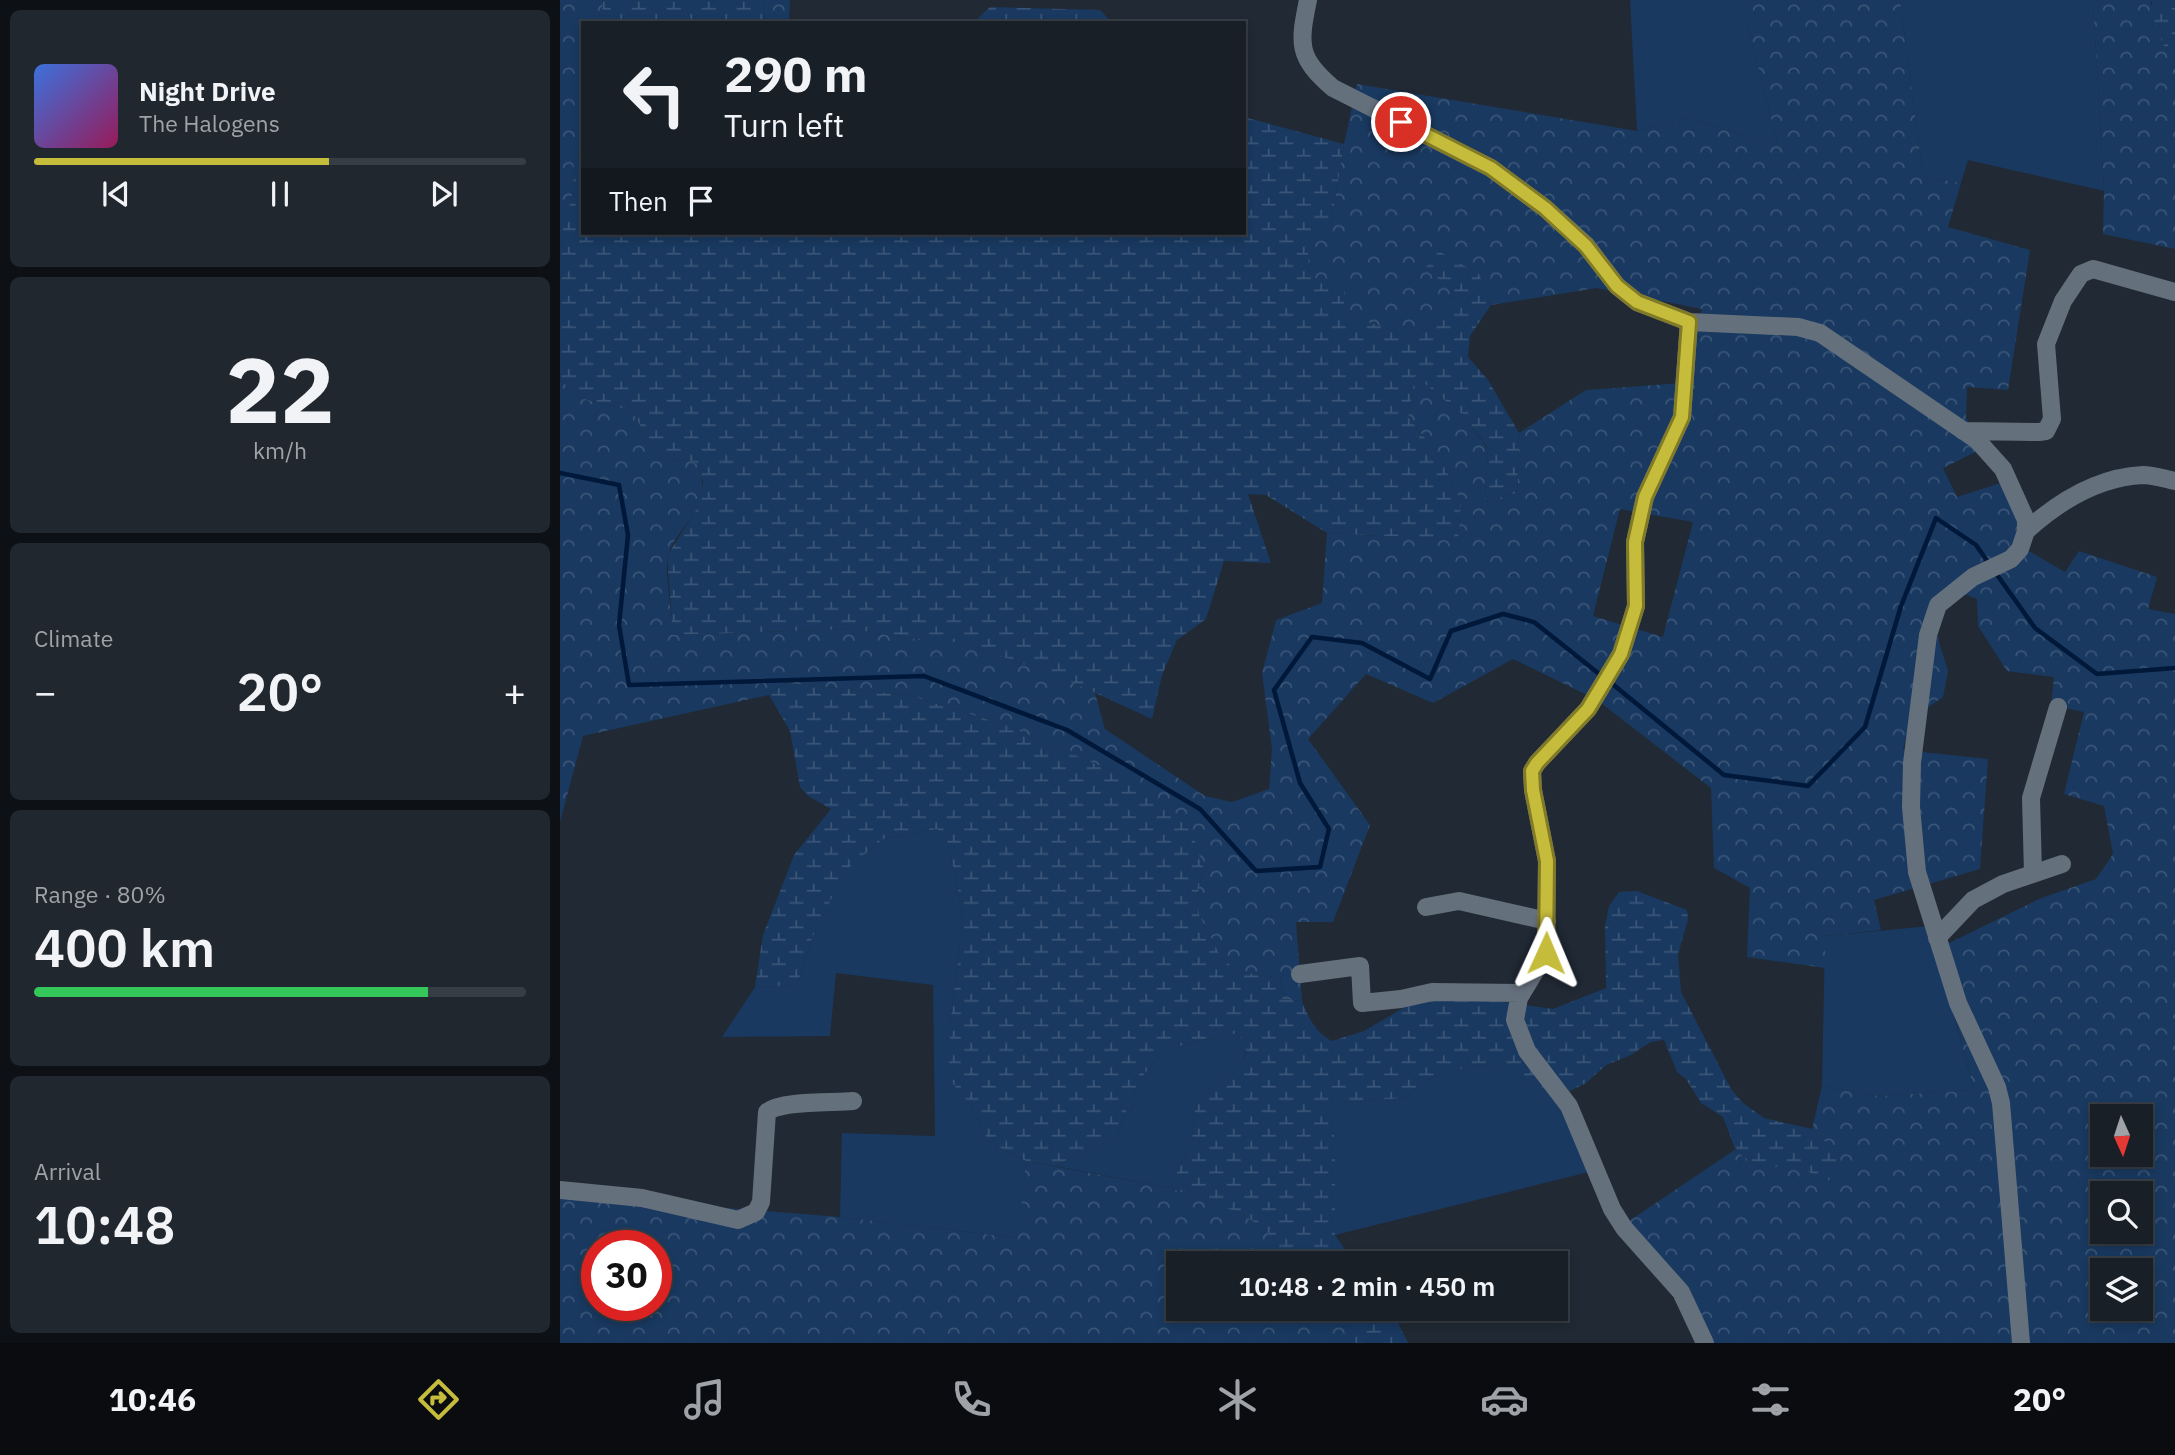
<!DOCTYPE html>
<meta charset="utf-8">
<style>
body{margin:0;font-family:"IBM Plex Sans",sans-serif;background:#21272f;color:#f1f3f6;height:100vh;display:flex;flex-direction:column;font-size:26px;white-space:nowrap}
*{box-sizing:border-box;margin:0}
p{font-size:23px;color:#9fa2a7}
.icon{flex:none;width:38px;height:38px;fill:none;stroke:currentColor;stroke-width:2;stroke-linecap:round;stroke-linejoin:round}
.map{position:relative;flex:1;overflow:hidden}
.drawer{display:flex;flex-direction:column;gap:10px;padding:10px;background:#0d1115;width:560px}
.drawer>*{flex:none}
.guide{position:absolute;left:21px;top:21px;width:665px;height:214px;border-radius:0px;box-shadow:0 4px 10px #0003,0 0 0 2px #363d44;background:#181f27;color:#f1f3f6;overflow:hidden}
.needle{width:46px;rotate:177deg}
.fabs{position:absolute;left:1530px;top:1104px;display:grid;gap:14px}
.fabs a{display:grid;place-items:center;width:63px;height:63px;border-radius:0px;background:#181f27;box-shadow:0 4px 10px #0003,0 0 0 2px #363d44;font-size:35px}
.speed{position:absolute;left:21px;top:1230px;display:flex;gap:14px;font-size:35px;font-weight:700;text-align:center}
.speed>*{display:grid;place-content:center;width:91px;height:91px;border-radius:50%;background:#181f27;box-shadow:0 4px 10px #0003,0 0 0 2px #363d44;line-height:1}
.speed .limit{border:10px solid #d22;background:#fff;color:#111}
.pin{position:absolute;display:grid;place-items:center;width:60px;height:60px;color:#fff;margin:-30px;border:4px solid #fff;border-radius:50%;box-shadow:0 2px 7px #0007}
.me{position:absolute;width:77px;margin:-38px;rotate:1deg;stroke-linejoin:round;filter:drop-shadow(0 0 5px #0008)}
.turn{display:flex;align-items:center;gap:24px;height:147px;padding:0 28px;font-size:32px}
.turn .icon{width:91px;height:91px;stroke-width:2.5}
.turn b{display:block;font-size:49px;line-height:60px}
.then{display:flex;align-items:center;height:66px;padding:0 28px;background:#0003;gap:14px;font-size:26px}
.big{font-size:52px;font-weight:600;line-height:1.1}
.drawer .widget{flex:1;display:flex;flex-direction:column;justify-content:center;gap:10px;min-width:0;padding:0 24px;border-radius:10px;background:#21272f}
.drawer .dial{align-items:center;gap:0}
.dial b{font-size:91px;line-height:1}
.song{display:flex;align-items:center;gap:21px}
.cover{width:84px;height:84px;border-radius:10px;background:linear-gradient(135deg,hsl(220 70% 55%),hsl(330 70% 35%))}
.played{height:7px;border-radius:4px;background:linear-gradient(90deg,#c6bc3c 60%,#363d44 60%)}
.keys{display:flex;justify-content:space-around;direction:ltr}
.heat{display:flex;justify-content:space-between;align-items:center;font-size:38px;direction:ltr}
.charge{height:10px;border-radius:5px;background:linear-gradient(90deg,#34c759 80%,#363d44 0)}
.trip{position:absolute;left:606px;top:1251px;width:402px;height:70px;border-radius:0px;background:#181f27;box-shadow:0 4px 10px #0003,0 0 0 2px #363d44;font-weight:600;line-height:70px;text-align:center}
.tabs{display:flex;height:112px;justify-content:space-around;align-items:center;background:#0a0c10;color:#9fa2a7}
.tabs .icon{width:49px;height:49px}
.tabs .selected{color:#c6bc3c}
.tabs b{font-size:32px;color:#f1f3f6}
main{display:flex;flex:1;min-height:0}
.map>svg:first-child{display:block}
.green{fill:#193960}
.forest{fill:url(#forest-crowns);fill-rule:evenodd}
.wetland{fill:url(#wetland-marsh)}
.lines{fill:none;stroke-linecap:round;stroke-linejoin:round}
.stream{stroke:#001839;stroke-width:4.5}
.minor{stroke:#65707d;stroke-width:18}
.route-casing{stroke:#817a27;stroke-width:18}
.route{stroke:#c6bc3c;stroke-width:12}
</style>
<main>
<section class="drawer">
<div class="widget">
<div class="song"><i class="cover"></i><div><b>Night Drive</b><p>The Halogens</p></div></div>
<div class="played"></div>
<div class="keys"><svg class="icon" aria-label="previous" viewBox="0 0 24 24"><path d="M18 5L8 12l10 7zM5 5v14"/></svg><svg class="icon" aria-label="pause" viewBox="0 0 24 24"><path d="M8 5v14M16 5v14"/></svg><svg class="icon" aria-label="next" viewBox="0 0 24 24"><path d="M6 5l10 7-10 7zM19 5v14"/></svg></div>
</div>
<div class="widget dial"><b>22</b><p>km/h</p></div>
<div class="widget"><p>Climate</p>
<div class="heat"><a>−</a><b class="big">20°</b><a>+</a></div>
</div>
<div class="widget"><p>Range · 80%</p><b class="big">400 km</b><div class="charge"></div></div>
<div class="widget"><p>Arrival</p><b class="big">10:48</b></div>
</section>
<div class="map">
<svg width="1615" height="1343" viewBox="0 0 1615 1343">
<defs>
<pattern id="forest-crowns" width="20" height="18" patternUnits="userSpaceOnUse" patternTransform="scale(1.75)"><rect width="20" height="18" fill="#193960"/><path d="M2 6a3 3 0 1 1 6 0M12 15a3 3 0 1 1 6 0" fill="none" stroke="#3a5577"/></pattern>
<pattern id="wetland-marsh" width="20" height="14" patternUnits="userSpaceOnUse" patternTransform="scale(1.75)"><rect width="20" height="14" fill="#193960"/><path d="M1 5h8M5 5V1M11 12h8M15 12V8" fill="none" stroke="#3a5577"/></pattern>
</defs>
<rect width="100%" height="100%" fill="#202934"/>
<path class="green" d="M1070,0h111l37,145 -92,-27 -49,13z
M1340,0h193l11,191 -136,-31 -7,23 -38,-6z
M377,829l9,7 15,68 1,24 -12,96 3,60 15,18 21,40 37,19 -7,77 -179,-21 2,-84 93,3 -2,-151 -97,-12 -6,63 -108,1 33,-50 42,-2 15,-47 32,-67 39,-32z
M1370,926l44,164 -95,6 -57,-10 3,-150z
M678,1033l9,18 -7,14 -30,21 -15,22 -3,32 -22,48 -115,-22 62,-29c13,-36 23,-76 63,-91 18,-6 39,-9 58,-13z
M919,1064l31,6 35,23 15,3 29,76 -254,63v-96l-8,-25 13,-11 65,-5 26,-20z"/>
<path class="forest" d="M0,0h43l-2,23h-18v118l-9,20 -1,30 -13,53z
M203,0h27l-1,23h-24z
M1181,0h159l23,177 38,6 -13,44 82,23 -22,140 -41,-3 -1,31 20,29 -43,21 14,29 53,-17 15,29 -8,35 48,28 14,-21 78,26 -9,32 27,5v729h-480l-8,-27 -61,-93 110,-74c18,22 45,15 70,22 7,2 14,6 21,10l13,-25 -28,-27 10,-43 57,10 95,-6 -37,-141 102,-50 57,-20 17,-25 -9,-48 -40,-12 20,-82 -33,-7 3,-28 -47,-6 -29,-45 -1,-27 -28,-11 -19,25 18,58 -5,26 -33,23 -7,30 85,9 -8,110 -106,31 7,30 -56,6v32l-78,-11 3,-69 -36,-20 -3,-80 -114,-88 -84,-41 -80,44 -67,-29 -58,65 62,86 -37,97h-37l6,79 -20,-2 -2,-21 -40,-6 -18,-13 -23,-44 -2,-17 6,-31 -75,-89 -123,-53 -97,-30 -122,-12 -17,12 -186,41 -23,86v-442l21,18 51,13 16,29 16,19 25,1 11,6c10,48 -17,52 -32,88 -4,11 4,66 6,81l177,-6 82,13h29l105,38 28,13 10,36 100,67 27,6 37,-13 3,-40 -10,-76 14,-53 46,-17 5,-70 131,7 3,-38 -21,-45 -32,-40 7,-41 47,38 26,35 -3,52 32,-8 2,-60 67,-43 97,-7 19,-74 -105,-21 -106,17 -13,-31 -24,15c-3,29 -18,37 -43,48l-67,-23 -36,-38v-33l23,-19 13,-80 13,-60 280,47 49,-13 92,27zM1060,509l73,13 -30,115 -70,-21zM1542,1116h38v39h-38zM1542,1194h38v38h-38zM1542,1270h38v39h-38z
M1533,0h59l-1,3 13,43 11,5v198l-72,-15 1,-43z
M466,1161l144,27 73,26 27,20 13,19 13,10 -118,1v45h157l21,34h-796v-148l280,22 178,21zM37,1246h59v60h-59z"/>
<path class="wetland" d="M43,0h160l2,23h-164z
M1592,0h23v51l-11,-5 -12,-29z
M430,7l110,3 13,13h-140z
M684,117l100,27 -13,80 -23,20 1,32 35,11v27l68,23c23,-11 39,-19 41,-48l-28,-20 12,-19 42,24 12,31 -21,31 -2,21 20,23 31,53 -2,60 -32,8 3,-53 -26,-34 -47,-38 -7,41 32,40 21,45 -3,38 -131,-7 -61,-38 -18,-1 23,69 -47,-2 -18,58 -29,21 -15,35 -10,44 -85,-39 -105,-38h-29l-82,-13 -178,6 -6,-79 31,-49 5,-24 -3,-17 -11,-6 -25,-1 -16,-19 -16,-29 -51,-13 -21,-18v-136l13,-53 1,-30 9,-20v92h661z
M226,683l122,12 97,30 123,53 39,26 24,25 12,38 -6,31 2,17 23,44 18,13 40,6 2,21 20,2c5,15 15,33 30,40l32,-10 46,-27 15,-5 64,1 64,9 53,-21 -1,-62 4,-20 10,-14 18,-1 50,19 1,9 -10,36 3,37 50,97 12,14 21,15 48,11 28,27 -1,17 -12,8 -20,-10 -46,-6 -18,-8 -9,-11 -11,-29 -22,-14 -15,-24 -9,-7 -13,-32 -13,2 -22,14 -23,9 -20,18 -26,13 -15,-3 -35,-23 -31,-6 -48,14 -26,20 -65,5 -12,11 7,25v96l19,28h-58l-13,-10 -13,-19 -27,-20 -73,-26 22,-48 3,-32 15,-22 30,-21 7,-13 -9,-19c-19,4 -40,7 -58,13 -40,15 -50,55 -63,91l-62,29 -29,-5 -37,-19 -21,-40 -15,-18 -4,-12 1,-47 12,-97 -1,-24 -15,-68 -9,-7 -54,10 -38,32 -33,67 -15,47 -42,2 8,-52 31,-80 37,-46 -23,-13 -8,-9 -10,-56 -21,-36z
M775,1309h56l17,34h-52z"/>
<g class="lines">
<path class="stream" d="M0,473l59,12 9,50 -9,90 10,60 295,-9 143,54 133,79 56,62 64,-4 9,-38 -29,-46 -26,-93 38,-53 50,6 68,36 21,-48 52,-17 31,8 69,55
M1435,572l40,56 62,46 78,-6
M1050,682l114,93 84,11 57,-59 36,-121 35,-88 40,27 14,20"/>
<path class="minor" d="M748,0c-9,44 -11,57 25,88l158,80 54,40 41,37 31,41 20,16 52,20 109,5 22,6 157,107 26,29 23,51v11l-6,18 -9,10 -38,18 -35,28 -10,30 -16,128 -1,44 6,65 41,131 39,84 4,16 20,240
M1129,322l-7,95 -37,80 -10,45 1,64 -15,48 -33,55 -51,54 -5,8 1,19 14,71 -1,92 -27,45 -4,22 12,31 42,55 43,103 12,19 57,64 24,51
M1403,431l76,1 7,-1 6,-12 -6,-75 17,-43 18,-27 12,-5 82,23
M1466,531c32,-29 73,-54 117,-56 10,0 22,4 32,6
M1473,873l-2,-75 27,-91
M866,907l33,-6 88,20
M1377,938l36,-38 30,-16 59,-20
M740,974l60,-8 2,37 39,-4 31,-7 89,1
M0,1190l82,8 96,22 18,-8 5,-10 6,-90c14,-12 66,-9 86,-11"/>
</g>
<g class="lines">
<g class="route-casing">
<path id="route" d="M841,122l90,46 54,40 41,38 31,40 20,16 52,20 -7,95 -37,80 -10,45 1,64 -15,48 -33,55 -51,54 -5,8 1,19 14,71 -1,92"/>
</g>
<use href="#route" class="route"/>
</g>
</svg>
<div class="fabs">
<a><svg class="needle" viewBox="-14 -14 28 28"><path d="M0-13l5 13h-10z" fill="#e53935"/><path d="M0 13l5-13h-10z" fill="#9fa2a7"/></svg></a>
<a><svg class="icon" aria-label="search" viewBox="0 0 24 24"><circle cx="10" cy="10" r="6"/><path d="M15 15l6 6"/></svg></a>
<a><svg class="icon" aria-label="layers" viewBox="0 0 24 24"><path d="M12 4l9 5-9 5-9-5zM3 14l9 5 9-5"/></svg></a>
</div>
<div class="speed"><div class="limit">30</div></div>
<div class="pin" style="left:841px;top:122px;background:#d93025"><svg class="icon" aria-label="arrive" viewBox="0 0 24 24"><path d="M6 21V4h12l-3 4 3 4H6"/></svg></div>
<svg class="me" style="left:986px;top:953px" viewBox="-20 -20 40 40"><path d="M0-17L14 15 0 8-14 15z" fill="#c6bc3c" stroke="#fff" stroke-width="4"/></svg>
<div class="trip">10:48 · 2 min · 450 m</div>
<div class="guide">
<div class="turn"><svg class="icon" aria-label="left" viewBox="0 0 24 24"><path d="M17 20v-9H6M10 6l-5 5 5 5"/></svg><div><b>290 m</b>Turn left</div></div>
<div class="then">Then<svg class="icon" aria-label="arrive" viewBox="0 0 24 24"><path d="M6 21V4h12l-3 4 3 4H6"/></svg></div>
</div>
</div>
</main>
<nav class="tabs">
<b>10:46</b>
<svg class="icon selected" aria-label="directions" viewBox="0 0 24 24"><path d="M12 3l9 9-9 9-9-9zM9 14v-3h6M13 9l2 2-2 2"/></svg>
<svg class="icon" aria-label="music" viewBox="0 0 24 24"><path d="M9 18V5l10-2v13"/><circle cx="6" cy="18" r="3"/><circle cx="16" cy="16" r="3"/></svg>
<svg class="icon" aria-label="phone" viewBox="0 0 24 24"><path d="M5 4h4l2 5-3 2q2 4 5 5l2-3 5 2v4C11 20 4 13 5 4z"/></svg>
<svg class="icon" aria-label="climate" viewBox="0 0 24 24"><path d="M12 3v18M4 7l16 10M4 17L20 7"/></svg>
<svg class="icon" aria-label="car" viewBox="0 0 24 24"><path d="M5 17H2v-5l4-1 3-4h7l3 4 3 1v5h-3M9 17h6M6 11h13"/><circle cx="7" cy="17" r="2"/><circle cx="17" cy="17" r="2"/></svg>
<svg class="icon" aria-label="filters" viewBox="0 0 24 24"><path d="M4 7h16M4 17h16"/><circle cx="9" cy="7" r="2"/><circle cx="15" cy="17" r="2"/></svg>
<b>20°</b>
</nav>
